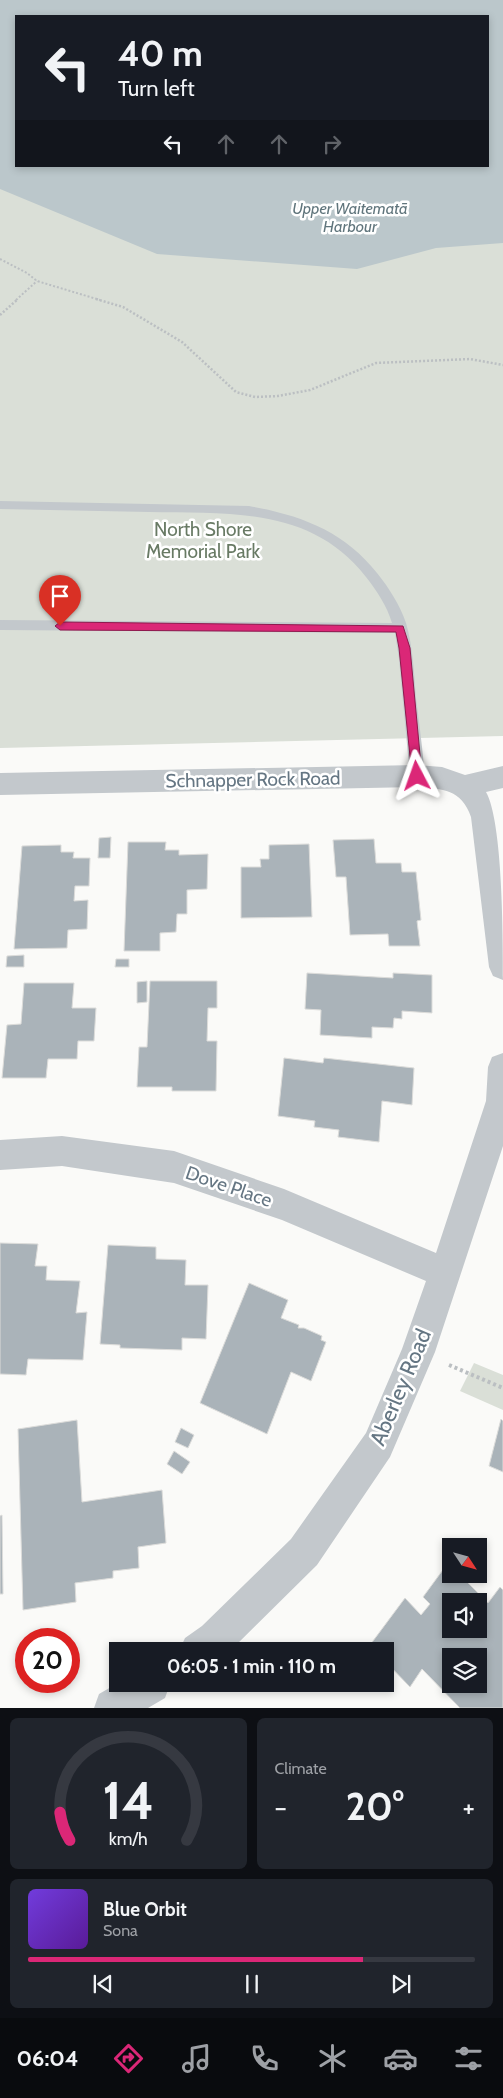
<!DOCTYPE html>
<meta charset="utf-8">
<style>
body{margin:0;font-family:Cabin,sans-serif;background:#20242c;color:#f1f3f6;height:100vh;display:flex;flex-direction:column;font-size:19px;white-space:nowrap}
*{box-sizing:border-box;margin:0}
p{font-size:16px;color:#9ea1a6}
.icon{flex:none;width:28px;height:28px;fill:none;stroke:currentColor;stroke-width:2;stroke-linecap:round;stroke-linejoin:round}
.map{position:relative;height:1708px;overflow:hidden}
.details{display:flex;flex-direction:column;gap:10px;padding:10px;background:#0d0f14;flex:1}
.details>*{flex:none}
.banner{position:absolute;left:15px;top:15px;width:474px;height:152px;border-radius:0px;box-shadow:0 2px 8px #0003;background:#171b24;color:#f1f3f6;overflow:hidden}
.needle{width:32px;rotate:126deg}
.controls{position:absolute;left:442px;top:1538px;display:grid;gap:10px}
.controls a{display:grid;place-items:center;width:45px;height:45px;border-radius:0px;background:#171b24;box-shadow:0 2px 8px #0003;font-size:25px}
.speed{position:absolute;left:15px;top:1628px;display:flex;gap:10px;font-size:25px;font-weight:700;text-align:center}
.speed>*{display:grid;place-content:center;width:65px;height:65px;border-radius:50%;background:#171b24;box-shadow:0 2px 8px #0003;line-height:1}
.speed .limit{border:8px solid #d22;background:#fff;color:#111}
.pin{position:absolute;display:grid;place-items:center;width:42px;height:42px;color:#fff;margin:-51px -21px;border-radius:50% 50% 50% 0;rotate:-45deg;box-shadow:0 0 5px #0007}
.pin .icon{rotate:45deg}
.me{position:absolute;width:55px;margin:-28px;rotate:356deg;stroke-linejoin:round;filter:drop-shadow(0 0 4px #0008)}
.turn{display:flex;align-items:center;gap:18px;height:105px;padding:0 20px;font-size:22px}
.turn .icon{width:65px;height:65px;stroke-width:2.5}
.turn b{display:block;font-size:35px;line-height:42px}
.lanes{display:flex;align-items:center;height:48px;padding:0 20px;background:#0003;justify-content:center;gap:25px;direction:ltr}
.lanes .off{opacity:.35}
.big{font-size:38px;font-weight:700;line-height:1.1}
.details .card{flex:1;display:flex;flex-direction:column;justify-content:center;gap:8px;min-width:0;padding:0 18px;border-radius:8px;background:#20242c}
.details .dial{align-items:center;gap:0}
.dial svg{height:130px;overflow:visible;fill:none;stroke:#363941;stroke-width:7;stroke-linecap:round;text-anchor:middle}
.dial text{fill:#f1f3f6;stroke:none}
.song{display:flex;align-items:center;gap:15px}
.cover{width:60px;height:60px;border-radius:8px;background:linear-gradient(135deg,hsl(260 70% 55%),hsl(270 70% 35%))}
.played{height:5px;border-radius:2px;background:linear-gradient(90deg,#db2777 75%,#363941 75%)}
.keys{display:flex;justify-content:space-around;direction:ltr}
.heat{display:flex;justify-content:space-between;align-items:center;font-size:28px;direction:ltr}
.details .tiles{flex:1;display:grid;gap:10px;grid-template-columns:1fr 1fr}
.card:last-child{grid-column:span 2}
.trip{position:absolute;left:109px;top:1642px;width:285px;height:50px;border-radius:0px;background:#171b24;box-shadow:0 2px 8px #0003;font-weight:700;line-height:50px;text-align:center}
.tab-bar{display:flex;height:80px;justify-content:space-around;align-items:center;background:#090b0e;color:#9ea1a6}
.tab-bar .icon{width:35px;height:35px}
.tab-bar .current{color:#db2777}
.tab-bar b{font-size:22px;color:#f1f3f6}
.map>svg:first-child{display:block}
.green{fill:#dadfd7;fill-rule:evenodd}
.water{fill:#bbc7cb;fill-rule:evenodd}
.building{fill:#aab3b9;stroke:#dcdcda;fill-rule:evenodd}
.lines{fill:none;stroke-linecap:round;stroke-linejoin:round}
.path-far2{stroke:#bbbfc2;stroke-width:2;stroke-dasharray:2 2;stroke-linecap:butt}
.path-far1{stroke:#bbbfc2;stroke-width:2.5;stroke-dasharray:2 2;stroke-linecap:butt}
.path{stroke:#bbbfc2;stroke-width:4;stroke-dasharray:3 3;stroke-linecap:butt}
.service{fill:#c3c8cc;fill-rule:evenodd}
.minor{fill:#c3c8cc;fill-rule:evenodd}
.route{fill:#db2777;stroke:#8e194d}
.labels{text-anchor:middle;stroke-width:5;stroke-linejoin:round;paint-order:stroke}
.far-water-label{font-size:16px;font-style:italic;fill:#60757c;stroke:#fff}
.park-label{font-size:19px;fill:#687a64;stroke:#fff}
.street-label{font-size:19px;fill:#657683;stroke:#fff}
.near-street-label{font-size:22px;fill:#657683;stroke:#fff}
</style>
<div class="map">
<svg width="503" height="1708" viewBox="0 0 503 1708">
<rect width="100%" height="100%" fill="#fafaf8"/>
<path class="green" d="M0,0h503v736l-503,12zM16,16h472v150h-472z
M474,1363l29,12v35l-43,-19z"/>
<path class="water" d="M0,0h503v243l-67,5 -79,21 -200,-15 -157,-65zM16,16h472v150h-472z"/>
<path class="building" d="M111,837l-1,21h-12l1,-20z
M374,839l2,24h25l1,9h14l5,48 -4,1 3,25h-31l-1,-12 -38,1 -4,-58h-10l-3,-37z
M128,842h38l-1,8h14v5l29,-1 -1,35 -20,1v24h-10l-1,18 -16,1v18h-36z
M309,844l3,73 -71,1v-51h20l-1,-8h9v-14z
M61,845v7h13l-1,6h17l-1,28h-14l-1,15 14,-1 -1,29 -19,1 -1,18 -53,1 8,-103z
M24,955v12h-18l1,-11z
M116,959h13v8h-14z
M307,973l86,5v-5l39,2v38l-30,-2v8l-8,-1 -1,10 -21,-1v11l-52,-3 1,-25 -16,-1z
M147,981v21l-10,1v-21z
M150,981h67v27h-9l-1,33h10l-1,50h-44v-4h-35l2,-40h8z
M24,983h50l-2,25h24l-2,33h-16l-1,18h-29l-2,19h-44l5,-53 14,-1z
M284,1058l39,5 1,-5 90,10 -2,37 -30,-4 -3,41 -41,-5 1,-7 -25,-3 1,-6 -37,-5z
M0,1243l38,1 -3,22h12l-1,14 34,1 -4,32 11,-1 -4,48 -55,-1 -2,16 -26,-1z
M108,1245l48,2v12l30,1 -1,25h23l-2,54 -24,-1v12l-62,-2v-3l-20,-1z
M249,1283l39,17 -7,18 18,7 -1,3h6l18,8 -1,4 5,2 -15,39 -20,-9 -24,62 -67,-31z
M501,1419l2,2v51l-14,-6z
M77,1420l5,82 80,-12 4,53 -28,4 1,21 -26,3v7l-38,5 1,19 -53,8 -5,-181z
M181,1428l13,7 -6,13 -13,-6z
M174,1451l16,11 -8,12 -15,-10z
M2,1515l1,79h-3v-78z
M448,1563l3,3v8h8l29,29 12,-16 3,3v118h-43l-38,-39 -12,18 -25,-26v-10h-9l-6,-6 35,-47 16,17 9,-11 -7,-7zM451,1601h28v28h-28zM451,1656h28v28h-28z"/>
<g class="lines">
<path class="path-far2" d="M0,259l27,14 10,8 63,19
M16,300l21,-19"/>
<path class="path-far1" d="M96,299l27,8 59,35 54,50 19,5 23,-1 32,-6 66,-27 94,-4 33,6
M0,315l18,-16"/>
<path class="path" d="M449,1365l54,23"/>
<path class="service" d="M0,501l249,5c51,9 95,25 128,67 12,15 23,32 29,50 7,24 8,50 10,75 3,23 6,46 8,69v9l-2,4 -5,2 -5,-2 -2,-4 -11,-117 -4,-26 -395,-3v-10l392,3c-5,-17 -15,-32 -26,-46 -55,-71 -137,-63 -217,-65 -50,-1 -99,-2 -149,-3z"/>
<path class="minor" d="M417,765l25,2 23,8 38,-9v22l-17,4c17,30 17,146 17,188l-10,-4 -4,-9 -18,-150c-10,-28 -28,-28 -54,-30l-417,8v-22z
M503,1053v93l-68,206 -45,105 -73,108 -87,86h-51l6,-13 17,-12 89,-87 75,-106 36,-84 24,-68 -144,-61 -108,-37 -112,-17 -62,4v-30l62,-4 112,15 110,38 152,64 50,-152 2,-34 4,-10z
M118,1683v1h52l-5,14 -17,10h-54l5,-14z"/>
</g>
<path class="route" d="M60,622l343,4 7,22 12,128 -5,4 -5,-4 -13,-128 -3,-16 -336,-2 -5,-4z"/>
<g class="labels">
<g class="far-water-label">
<text x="350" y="214">Upper Waitematā<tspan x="350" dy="18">Harbour</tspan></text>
</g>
<g class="park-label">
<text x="203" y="536">North Shore<tspan x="203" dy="22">Memorial Park</tspan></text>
</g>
<g class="street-label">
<text transform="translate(253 779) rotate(-1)" y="7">Schnapper Rock Road</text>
<text transform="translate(229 1186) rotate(19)" y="7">Dove Place</text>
</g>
<g class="near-street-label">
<text transform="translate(400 1387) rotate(-67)" y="8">Aberley Road</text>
</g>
</g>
</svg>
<div class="controls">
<a><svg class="needle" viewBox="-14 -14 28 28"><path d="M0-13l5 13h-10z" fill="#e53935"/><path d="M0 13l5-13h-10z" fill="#9ea1a6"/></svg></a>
<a><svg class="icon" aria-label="sound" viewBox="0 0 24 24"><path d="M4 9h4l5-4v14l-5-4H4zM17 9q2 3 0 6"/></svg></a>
<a><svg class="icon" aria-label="layers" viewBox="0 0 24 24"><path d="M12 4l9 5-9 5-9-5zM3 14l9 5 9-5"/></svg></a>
</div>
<div class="speed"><div class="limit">20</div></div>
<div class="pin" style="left:60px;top:626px;background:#d93025"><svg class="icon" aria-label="arrive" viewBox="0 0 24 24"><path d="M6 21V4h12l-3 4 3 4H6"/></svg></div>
<svg class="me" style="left:417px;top:776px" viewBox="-20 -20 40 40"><path d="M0-17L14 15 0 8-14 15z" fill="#db2777" stroke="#fff" stroke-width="4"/></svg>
<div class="trip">06:05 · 1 min · 110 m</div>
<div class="banner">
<div class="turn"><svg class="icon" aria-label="left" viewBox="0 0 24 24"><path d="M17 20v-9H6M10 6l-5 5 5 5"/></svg><div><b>40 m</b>Turn left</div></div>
<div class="lanes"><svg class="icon" aria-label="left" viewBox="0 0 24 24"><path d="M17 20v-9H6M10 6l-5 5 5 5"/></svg><svg class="icon off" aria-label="ahead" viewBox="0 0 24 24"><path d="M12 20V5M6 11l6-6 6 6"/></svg><svg class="icon off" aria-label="ahead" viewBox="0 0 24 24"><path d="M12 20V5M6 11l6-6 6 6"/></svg><svg class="icon off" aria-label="right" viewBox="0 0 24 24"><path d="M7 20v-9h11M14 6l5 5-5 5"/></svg></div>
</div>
</div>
<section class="details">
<div class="tiles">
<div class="card dial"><svg viewBox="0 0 100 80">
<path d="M14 69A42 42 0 1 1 86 69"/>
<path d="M14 69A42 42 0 0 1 8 52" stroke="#db2777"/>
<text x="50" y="56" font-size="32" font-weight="700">14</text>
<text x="50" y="72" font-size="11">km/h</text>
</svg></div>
<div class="card"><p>Climate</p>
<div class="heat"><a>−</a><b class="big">20°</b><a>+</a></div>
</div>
<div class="card">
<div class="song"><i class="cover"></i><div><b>Blue Orbit</b><p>Sona</p></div></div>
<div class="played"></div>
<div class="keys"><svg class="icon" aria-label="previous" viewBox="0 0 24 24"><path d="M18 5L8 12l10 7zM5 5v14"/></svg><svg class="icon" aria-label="pause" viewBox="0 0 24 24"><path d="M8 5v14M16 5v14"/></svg><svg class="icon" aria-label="next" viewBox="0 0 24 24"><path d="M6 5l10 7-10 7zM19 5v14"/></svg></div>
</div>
</div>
</section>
<nav class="tab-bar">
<b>06:04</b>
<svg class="icon current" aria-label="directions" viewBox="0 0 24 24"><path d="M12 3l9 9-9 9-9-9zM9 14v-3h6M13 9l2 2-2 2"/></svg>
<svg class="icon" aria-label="music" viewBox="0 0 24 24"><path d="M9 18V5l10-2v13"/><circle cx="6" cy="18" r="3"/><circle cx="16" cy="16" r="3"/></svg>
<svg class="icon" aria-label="phone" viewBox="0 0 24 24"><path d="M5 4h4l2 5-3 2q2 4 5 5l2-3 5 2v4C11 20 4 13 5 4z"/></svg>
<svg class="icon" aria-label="climate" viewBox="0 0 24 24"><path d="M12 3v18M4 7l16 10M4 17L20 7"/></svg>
<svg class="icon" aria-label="car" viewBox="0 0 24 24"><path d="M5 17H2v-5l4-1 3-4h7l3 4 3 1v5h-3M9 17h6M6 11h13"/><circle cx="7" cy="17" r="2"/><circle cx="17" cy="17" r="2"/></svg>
<svg class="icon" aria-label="filters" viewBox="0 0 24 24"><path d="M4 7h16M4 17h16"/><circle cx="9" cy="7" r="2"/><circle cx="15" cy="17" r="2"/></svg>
</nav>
